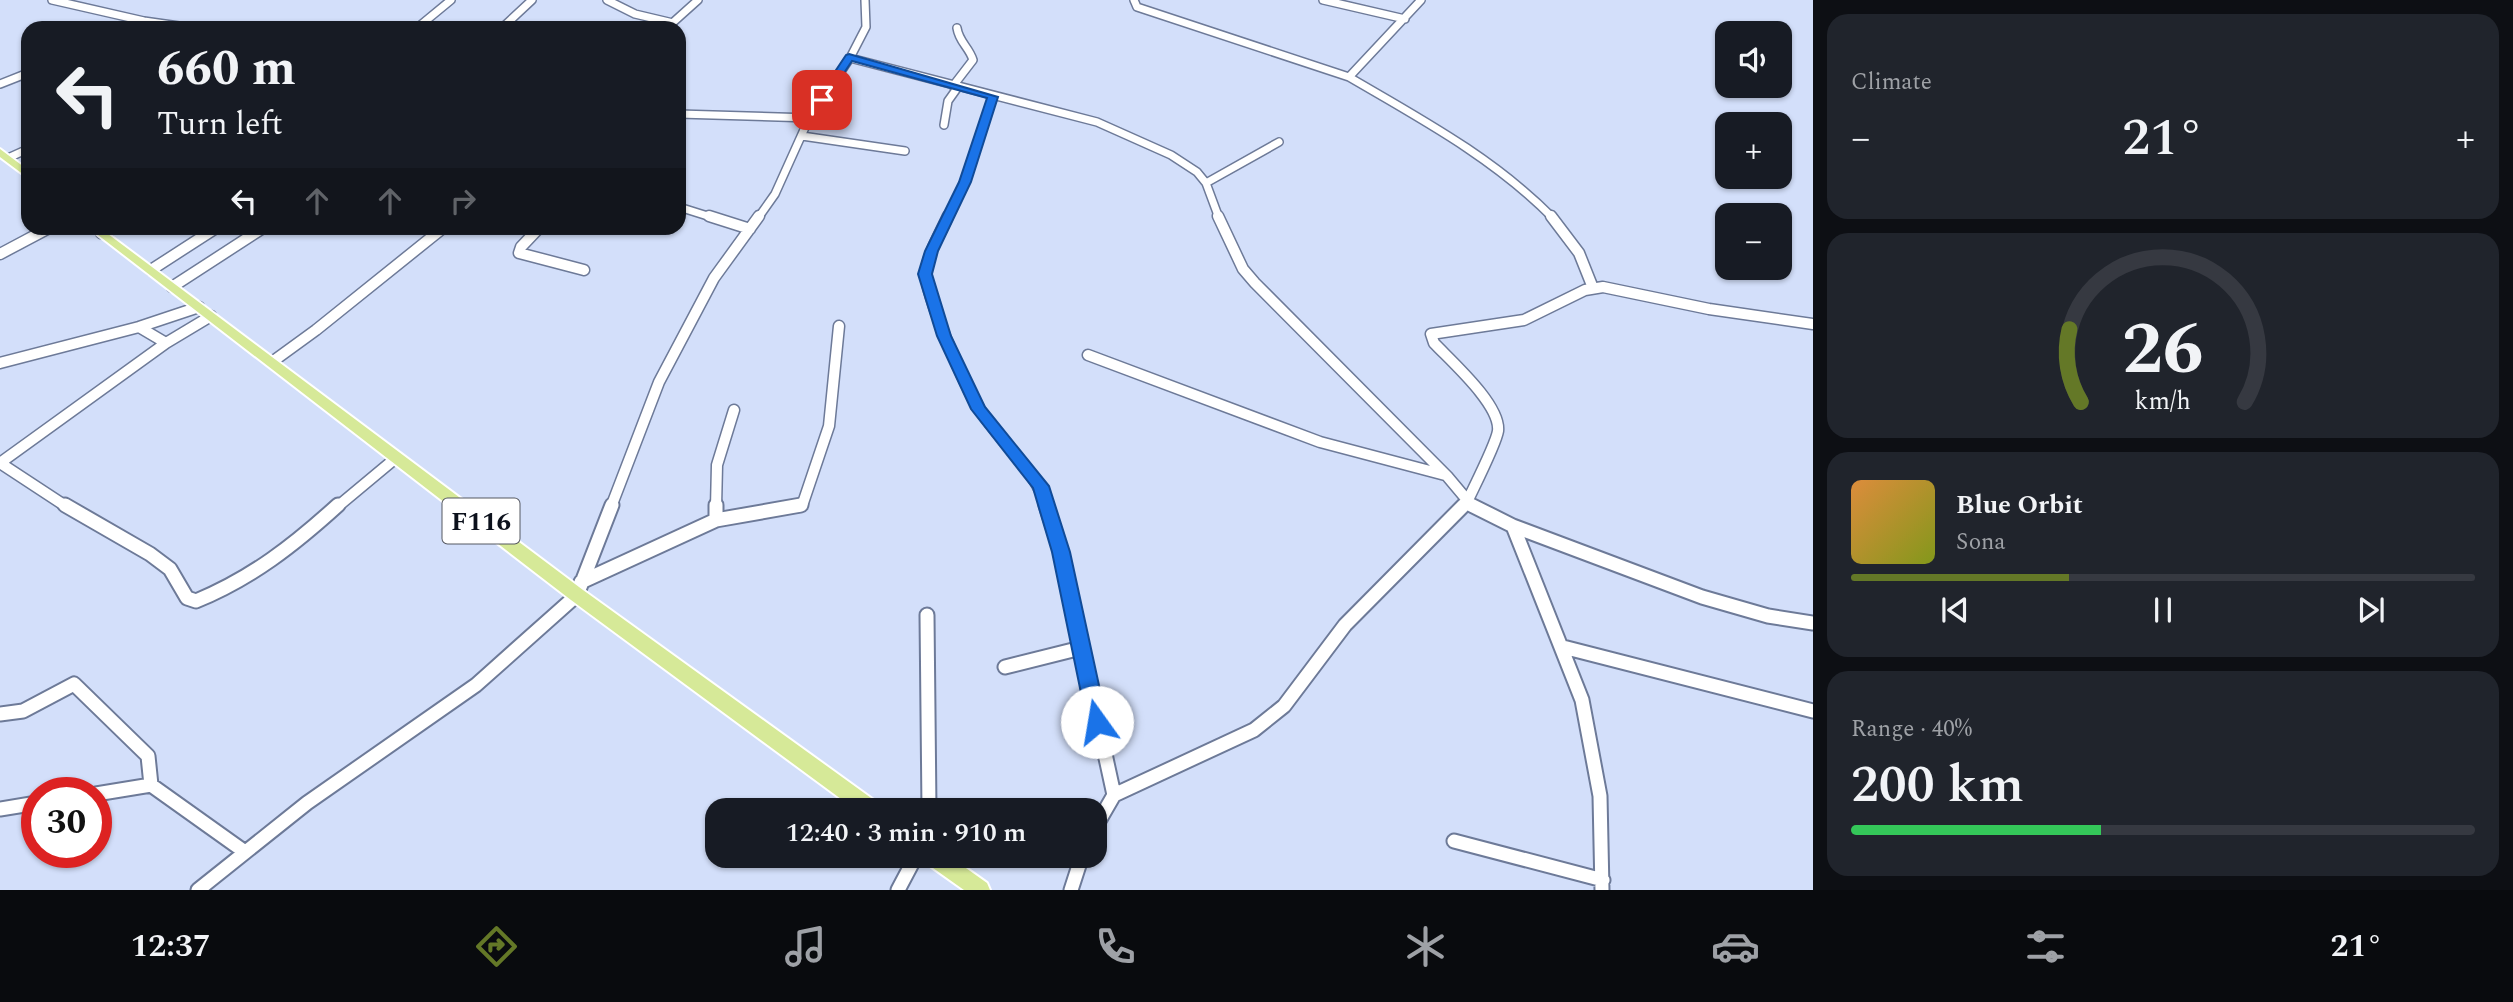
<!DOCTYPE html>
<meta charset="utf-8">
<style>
body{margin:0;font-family:Spectral,serif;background:#20242c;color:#f1f3f6;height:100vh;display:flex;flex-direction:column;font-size:26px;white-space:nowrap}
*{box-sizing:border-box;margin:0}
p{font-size:23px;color:#9ea1a6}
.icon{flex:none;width:38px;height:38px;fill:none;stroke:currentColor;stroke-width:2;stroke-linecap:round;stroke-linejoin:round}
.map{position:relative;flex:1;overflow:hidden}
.drawer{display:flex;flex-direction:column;gap:14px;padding:14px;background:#0d0f14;width:700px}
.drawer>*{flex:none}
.top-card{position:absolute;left:21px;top:21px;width:665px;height:214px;border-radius:21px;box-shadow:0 2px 5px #0004;background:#171b24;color:#f1f3f6;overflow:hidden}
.buttons{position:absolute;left:1715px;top:21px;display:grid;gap:14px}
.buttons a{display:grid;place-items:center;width:77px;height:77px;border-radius:14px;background:#171b24;box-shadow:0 2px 5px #0004;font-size:35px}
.speed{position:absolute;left:21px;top:777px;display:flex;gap:14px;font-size:35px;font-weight:700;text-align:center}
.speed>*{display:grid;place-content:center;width:91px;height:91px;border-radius:50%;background:#171b24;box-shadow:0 2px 5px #0004;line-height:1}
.speed .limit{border:10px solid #d22;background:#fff;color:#111}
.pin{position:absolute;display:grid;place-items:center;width:60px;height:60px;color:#fff;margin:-30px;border-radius:14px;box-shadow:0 4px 10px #0006}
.me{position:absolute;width:77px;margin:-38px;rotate:347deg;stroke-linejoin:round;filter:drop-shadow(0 0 5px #0008)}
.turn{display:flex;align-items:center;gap:24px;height:147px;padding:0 21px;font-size:32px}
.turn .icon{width:91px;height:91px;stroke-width:2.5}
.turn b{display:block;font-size:49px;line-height:60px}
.lanes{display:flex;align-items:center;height:66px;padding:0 21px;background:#0003;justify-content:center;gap:35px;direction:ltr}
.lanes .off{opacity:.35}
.big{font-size:52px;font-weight:600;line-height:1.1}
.drawer .card{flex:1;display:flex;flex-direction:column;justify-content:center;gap:10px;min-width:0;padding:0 24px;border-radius:21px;background:#20242c}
.drawer .dial{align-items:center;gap:0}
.dial svg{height:182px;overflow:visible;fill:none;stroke:#363941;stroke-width:7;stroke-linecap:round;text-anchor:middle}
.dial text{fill:#f1f3f6;stroke:none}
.song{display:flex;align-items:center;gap:21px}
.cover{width:84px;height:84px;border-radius:10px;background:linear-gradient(135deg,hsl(30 70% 55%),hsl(70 70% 35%))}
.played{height:7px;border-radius:4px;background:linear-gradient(90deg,#647827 35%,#363941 35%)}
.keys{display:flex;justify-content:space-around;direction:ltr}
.heat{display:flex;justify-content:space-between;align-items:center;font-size:38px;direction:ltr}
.charge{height:10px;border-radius:5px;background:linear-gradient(90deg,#34c759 40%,#363941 0)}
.trip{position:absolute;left:705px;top:798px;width:402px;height:70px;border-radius:21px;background:#171b24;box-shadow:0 2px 5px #0004;font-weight:600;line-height:70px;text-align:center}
.tab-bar{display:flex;height:112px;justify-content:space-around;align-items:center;background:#090b0e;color:#9ea1a6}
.tab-bar .icon{width:49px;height:49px}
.tab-bar .active{color:#647827}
.tab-bar b{font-size:32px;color:#f1f3f6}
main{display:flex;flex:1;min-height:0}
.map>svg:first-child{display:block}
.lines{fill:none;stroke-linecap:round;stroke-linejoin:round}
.minor-far2-casing{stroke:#6d7a98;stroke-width:10}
.minor-far1-casing{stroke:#6d7a98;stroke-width:13}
.minor-casing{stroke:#6d7a98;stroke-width:17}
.major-casing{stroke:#fff;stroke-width:4}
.minor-far2{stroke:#fff;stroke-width:7}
.minor-far1{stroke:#fff;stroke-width:10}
.minor{stroke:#fff;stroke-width:13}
.major{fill:#d6e998;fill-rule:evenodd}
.route{fill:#1a73e8;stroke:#114b97;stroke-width:2}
.labels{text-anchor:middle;stroke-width:7;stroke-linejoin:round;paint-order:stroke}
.shield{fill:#fff;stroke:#555860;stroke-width:2}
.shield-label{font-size:26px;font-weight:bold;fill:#0c111c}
</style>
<main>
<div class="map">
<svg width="1813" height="890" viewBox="0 0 1813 890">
<rect width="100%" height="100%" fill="#d3dffa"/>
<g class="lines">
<g class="minor-far2-casing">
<path id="minor-far2" d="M52,0l92,21 49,7
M607,0l28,14 38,9
M1134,0l3,7 212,70
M1323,0l82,19
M1421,0l-72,77c72,42 145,81 204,141
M669,26l29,-26
M417,28l34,-28
M502,28l30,-28
M850,58l247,64 74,33 26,17 9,11 13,35
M0,84l28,-11
M953,86l20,-26c-4,-13 -14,-18 -16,-32
M679,114l132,4
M944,125l4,-24 10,-14
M802,136l103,15
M8,158l20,-9
M1206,183l73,-41
M679,207l35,11
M758,218l17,-24 32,-71 43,-65 16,-31 -1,-27
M947,218l18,-36 28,-85"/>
</g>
<g class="minor-far1-casing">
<path id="minor-far1" d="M709,216l41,13
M948,216c-8,18 -19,35 -22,55 -3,20 41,120 54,139 22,33 54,58 67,97
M1218,216l25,53 12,14 192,193 26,31
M1551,216l28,37 14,35
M539,228l-18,19 -2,6 65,17
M101,233l13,-5
M0,254l49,-26
M151,270l65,-42
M172,287l91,-59
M139,327l27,16
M1088,355l232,87 125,33
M272,362l44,-32 127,-102
M0,363l139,-36 60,-20
M0,463l67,44
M0,463l166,-120 45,-27
M337,507l60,-50
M611,507l48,-125 55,-104 45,-62
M716,507l1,-42 17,-55
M798,507l5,-4 26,-77 10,-100
M1462,507l5,-5c7,-15 29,-58 31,-71 3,-26 -47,-70 -64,-88l-3,-9 93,-14 61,-30 18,-3 106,22 104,15"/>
</g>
<g class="minor-casing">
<path id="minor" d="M65,505l85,49 20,15 17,29 9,3c56,-23 98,-56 142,-96
M1046,505l15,47 53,243
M1471,505l42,21 69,174 18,96 2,94
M716,520v-15
M1513,526l189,71 66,19 45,7
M581,582l135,-62 85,-15
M927,615l2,195
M1563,647l250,64
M1005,667l76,-19
M0,714l23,-3 51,-27 74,72 3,29
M96,794l55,-9 94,67
M0,809l37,-6
M1096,826l18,-31 140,-65 30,-24 61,-81 119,-120
M1454,841l149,39
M198,890l109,-87 169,-118 101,-90 35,-90
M898,890l18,-34
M1071,890l11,-34"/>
</g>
<g class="major-casing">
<path id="major" d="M0,149l28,21v8l-28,-21z
M89,228h11l483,362 295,213 2,7h-24l-285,-210z
M923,856h26l38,27 3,7h-26l-38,-27z"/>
</g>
<use href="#minor-far2" class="minor-far2"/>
<use href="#minor-far1" class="minor-far1"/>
<use href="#minor" class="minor"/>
<use href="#major" class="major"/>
</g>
<path class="route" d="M849,54l149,43 -27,85 -33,69 -6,23 19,62 34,71 64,79 21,66 37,170 -3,6 -7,3 -7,-3 -3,-6 -35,-170 -19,-64 -62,-79 -34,-73 -19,-62 7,-23 34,-69 28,-84 -135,-37 -27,41h-7l-2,-2 30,-45z"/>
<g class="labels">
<rect class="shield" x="442.5" y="498.5" width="77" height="45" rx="5"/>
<g class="shield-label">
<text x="481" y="530">F116</text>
</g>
</g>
</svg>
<div class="buttons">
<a><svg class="icon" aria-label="sound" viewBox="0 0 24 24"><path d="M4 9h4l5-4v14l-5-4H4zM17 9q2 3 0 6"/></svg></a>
<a>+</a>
<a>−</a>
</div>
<div class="speed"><div class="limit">30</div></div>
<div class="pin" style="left:822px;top:100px;background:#d93025"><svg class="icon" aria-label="arrive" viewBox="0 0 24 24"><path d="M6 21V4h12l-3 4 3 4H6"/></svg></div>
<svg class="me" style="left:1097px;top:722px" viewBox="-20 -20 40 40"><circle r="19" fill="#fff"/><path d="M0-13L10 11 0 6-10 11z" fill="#1a73e8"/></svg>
<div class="trip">12:40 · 3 min · 910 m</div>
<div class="top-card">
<div class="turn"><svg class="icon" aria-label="left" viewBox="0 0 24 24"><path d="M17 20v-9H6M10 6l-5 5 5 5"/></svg><div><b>660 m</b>Turn left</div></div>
<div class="lanes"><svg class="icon" aria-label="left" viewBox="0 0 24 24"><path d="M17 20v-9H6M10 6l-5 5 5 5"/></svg><svg class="icon off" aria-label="ahead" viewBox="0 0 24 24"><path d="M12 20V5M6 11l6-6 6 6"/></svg><svg class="icon off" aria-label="ahead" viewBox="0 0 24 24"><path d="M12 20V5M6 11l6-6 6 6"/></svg><svg class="icon off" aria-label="right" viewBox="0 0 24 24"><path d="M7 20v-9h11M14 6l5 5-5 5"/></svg></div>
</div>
</div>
<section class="drawer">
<div class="card"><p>Climate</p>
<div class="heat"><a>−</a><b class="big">21°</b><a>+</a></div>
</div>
<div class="card dial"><svg viewBox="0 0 100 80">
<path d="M14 69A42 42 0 1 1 86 69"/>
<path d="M14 69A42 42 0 0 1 9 37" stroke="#647827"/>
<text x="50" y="56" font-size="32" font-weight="700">26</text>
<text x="50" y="72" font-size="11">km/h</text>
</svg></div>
<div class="card">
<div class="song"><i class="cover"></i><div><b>Blue Orbit</b><p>Sona</p></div></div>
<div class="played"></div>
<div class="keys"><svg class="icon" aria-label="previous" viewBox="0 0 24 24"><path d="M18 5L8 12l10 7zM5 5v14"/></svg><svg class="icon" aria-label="pause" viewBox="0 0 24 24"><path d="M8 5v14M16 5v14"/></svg><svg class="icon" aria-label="next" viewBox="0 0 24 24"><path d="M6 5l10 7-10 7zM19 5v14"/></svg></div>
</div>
<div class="card"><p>Range · 40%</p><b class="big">200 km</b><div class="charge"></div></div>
</section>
</main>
<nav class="tab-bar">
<b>12:37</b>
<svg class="icon active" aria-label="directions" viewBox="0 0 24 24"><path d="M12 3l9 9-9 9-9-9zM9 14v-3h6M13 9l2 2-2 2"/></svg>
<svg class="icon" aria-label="music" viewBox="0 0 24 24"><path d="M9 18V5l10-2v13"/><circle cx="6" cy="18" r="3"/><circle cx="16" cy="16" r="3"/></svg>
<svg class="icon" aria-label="phone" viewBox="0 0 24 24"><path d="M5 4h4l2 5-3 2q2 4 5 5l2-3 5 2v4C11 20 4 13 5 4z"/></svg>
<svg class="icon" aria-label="climate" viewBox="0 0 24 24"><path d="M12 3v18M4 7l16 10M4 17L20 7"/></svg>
<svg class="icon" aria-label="car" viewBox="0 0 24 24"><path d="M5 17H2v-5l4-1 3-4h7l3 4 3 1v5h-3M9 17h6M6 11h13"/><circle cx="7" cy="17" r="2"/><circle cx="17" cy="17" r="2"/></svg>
<svg class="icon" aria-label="filters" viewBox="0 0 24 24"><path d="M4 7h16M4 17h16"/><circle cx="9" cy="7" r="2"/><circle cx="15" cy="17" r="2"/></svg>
<b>21°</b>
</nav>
